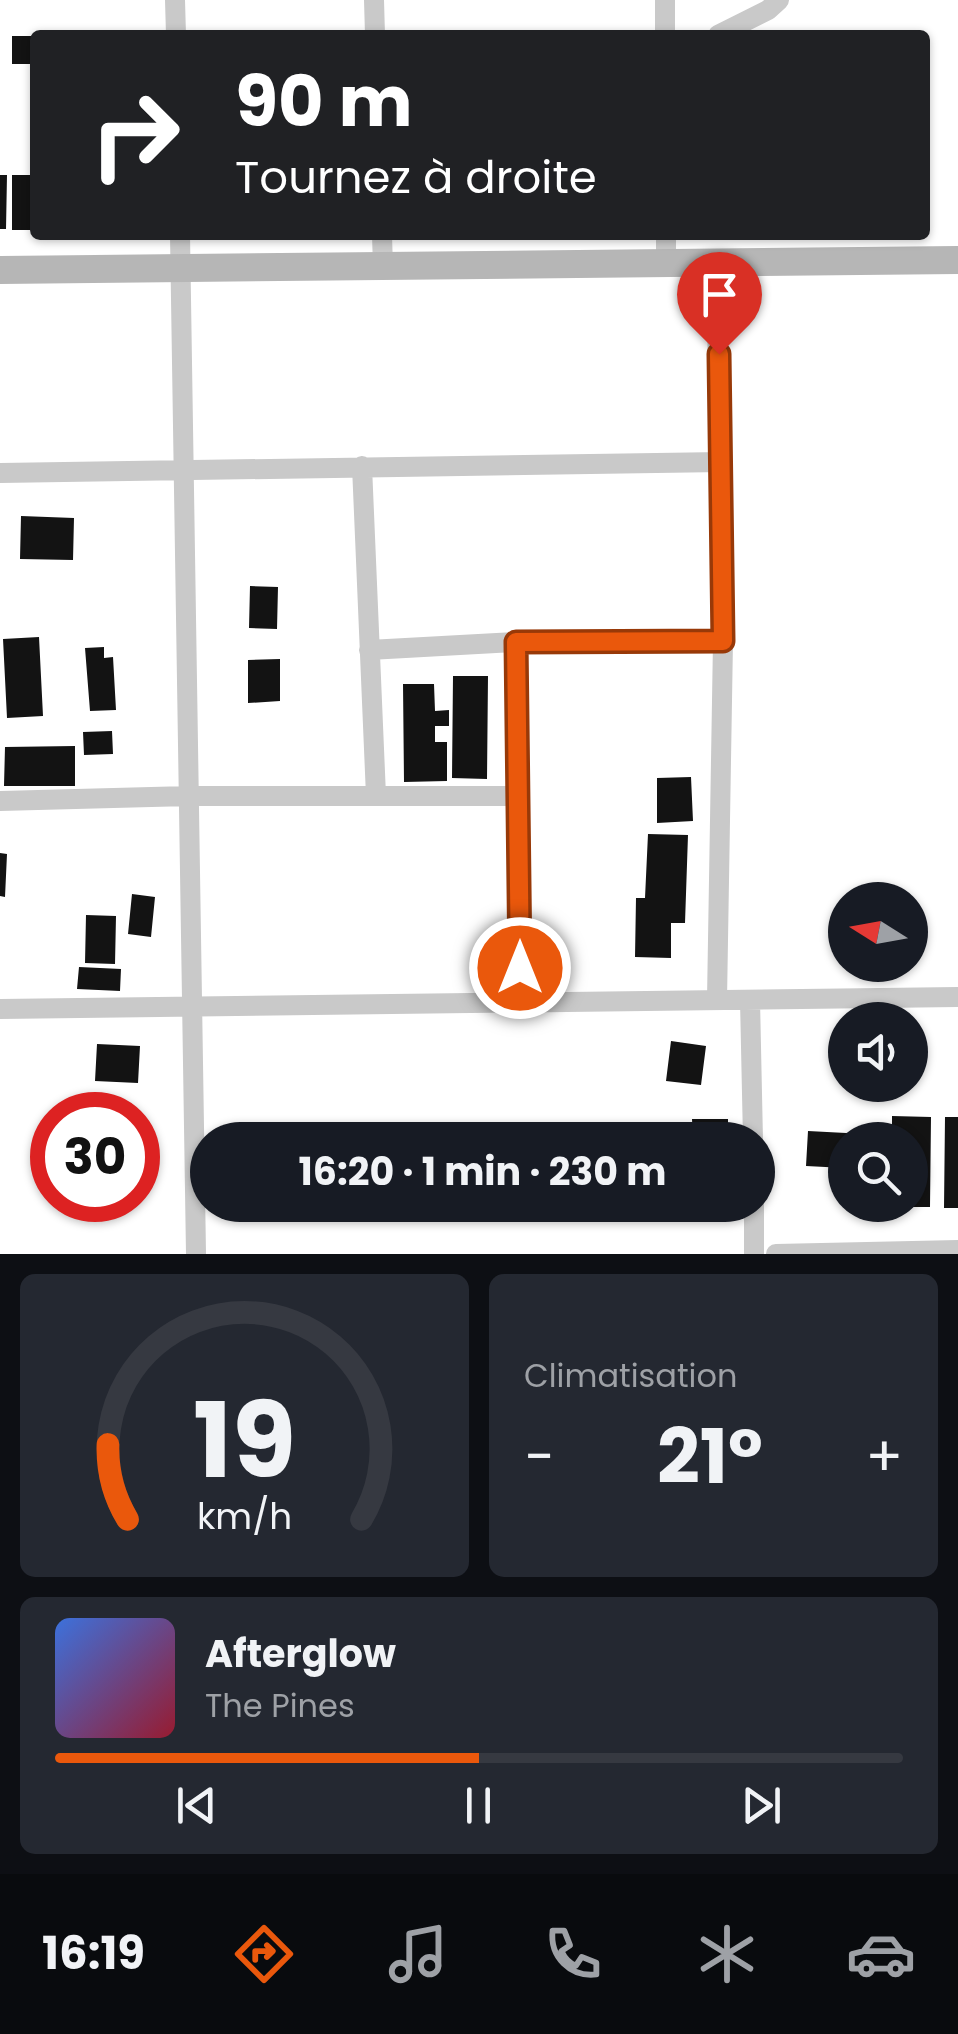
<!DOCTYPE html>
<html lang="fr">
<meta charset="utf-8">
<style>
body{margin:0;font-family:Poppins,sans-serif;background:#242831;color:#f1f3f6;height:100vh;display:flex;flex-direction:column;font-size:38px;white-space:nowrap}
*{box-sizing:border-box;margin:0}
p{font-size:32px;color:#9ea1a6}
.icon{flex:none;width:55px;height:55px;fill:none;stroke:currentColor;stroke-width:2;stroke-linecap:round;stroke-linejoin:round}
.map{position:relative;height:1254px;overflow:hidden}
.panel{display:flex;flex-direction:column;gap:20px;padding:20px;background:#0d0f14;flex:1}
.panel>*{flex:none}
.top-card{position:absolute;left:30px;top:30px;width:900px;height:210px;border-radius:10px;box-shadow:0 2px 8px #0004;background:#202124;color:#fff;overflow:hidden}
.needle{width:65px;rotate:281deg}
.fabs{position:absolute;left:828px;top:882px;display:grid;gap:20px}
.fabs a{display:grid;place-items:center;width:100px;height:100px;border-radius:50%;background:#171b24;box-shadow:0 2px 8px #0004;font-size:50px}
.speed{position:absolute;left:30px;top:1092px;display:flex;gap:20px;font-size:50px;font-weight:700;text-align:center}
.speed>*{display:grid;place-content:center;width:130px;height:130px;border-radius:50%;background:#171b24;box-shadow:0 2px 8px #0004;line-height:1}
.speed .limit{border:15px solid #d22;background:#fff;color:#111}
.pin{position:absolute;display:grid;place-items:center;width:85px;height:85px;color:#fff;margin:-102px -42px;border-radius:50% 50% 50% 0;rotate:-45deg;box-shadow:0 0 10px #0007}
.pin .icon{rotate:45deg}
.me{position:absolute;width:110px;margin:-55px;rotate:0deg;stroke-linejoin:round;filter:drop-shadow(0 0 8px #0008)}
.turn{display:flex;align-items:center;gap:35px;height:210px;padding:0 40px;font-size:45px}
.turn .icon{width:130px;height:130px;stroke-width:2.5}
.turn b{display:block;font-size:70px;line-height:85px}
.big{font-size:75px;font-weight:700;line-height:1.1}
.panel .card{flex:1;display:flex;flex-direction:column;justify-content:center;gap:15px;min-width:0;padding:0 35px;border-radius:15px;background:#242831}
.panel .dial{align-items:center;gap:0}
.dial svg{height:260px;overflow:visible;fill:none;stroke:#363941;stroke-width:7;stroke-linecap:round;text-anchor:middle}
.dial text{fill:#f1f3f6;stroke:none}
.song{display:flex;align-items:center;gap:30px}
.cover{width:120px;height:120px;border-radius:15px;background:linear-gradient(135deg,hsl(220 70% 55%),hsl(350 70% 35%))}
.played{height:10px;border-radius:5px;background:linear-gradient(90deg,#ea580c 50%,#363941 50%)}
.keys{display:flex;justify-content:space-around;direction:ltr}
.heat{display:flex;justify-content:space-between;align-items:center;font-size:55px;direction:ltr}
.panel .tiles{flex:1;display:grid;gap:20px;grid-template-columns:1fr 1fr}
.card:last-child{grid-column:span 2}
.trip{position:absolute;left:190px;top:1122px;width:585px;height:100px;border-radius:50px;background:#171b24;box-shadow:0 2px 8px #0004;font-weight:700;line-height:100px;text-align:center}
.dock{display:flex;height:160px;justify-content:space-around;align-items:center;background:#090b0e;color:#9ea1a6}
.dock .icon{width:70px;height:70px}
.dock .selected{color:#ea580c}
.dock b{font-size:45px;color:#f1f3f6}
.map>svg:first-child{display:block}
.building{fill:#131313}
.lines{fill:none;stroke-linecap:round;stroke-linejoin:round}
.street{stroke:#c9c9c9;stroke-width:20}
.secondary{stroke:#b6b6b6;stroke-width:28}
.route-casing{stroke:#983908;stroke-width:25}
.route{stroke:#ea580c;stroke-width:18}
</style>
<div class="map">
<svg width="958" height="1254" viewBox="0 0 958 1254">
<rect width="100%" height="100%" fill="#fff"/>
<path class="building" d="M12,36h23v28h-23z
M0,175h7l-1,54h-6z
M12,175h22v55h-22z
M21,516l53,2 -1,42 -53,-1z
M250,586l28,1 -1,42 -28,-1z
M39,637l4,79 -36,2 -4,-79z
M104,647v11l9,-1 3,53 -26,1 -5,-63z
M280,659v42l-32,2v-43z
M453,676h35l-1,103 -35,-1z
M403,684h31l1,27 14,-1v16h-14v16h12v39l-43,1z
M112,731l1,23 -29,1 -1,-23z
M75,746v40h-71l1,-39z
M691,777l2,44 -36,2v-45z
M648,834l40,1 -3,88h-14v35l-36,-1 1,-59h9z
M0,853l7,1 -2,43 -5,-1z
M132,894l23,3 -4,40 -23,-3z
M86,915l30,1 -1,48 -30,-1z
M79,967l42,2 -1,22 -43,-2z
M671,1041l35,5 -5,39 -35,-4z
M97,1044l43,2 -2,37 -43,-2z
M892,1116l39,1 -1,90h-20v-67h-18z
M945,1117h13v91h-14z
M692,1119h36v15h10v6h-45z
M645,1131h28l-1,9h-28z
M808,1131l57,3 -1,6h-19v28l-39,-2z"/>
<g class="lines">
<path class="street" d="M175,0l1,35
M374,0l1,35
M665,0v35
M718,35l50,-25 11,-10
M180,235l16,1019
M382,235l1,32
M666,235v30
M716,266l7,375 -6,359
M362,466l14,330
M0,473l722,-11
M516,642l4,360
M369,650l147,-8 207,-1
M0,801l189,-5h329
M750,1000l3,140
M0,1009l958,-12
M754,1205v49
M776,1254l182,-4"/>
<path class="secondary" d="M0,270l958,-10"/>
</g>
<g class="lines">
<g class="route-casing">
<path id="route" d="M520,968l-4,-326 207,-1 -4,-287"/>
</g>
<use href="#route" class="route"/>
</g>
</svg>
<div class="fabs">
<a><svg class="needle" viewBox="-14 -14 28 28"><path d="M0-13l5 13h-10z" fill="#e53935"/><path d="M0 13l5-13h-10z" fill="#9ea1a6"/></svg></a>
<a><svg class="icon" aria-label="sound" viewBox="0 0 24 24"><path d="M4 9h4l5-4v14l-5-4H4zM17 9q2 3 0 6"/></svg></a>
<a><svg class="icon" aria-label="search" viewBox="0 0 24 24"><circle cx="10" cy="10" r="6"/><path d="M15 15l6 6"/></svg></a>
</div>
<div class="speed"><div class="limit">30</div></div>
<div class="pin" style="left:719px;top:354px;background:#d93025"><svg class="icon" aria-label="arrive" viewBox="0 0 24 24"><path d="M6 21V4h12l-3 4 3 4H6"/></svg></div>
<svg class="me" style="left:520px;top:968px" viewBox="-20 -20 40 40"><circle r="17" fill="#ea580c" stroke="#fff" stroke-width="3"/><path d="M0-11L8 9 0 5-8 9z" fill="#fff"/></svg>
<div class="trip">16:20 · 1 min · 230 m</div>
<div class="top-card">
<div class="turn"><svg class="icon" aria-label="right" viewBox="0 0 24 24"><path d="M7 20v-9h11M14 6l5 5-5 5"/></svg><div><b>90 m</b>Tournez à droite</div></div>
</div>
</div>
<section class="panel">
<div class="tiles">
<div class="card dial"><svg viewBox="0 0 100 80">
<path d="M14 69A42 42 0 1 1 86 69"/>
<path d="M14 69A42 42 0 0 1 8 46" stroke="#ea580c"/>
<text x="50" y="56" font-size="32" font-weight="700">19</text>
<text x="50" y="72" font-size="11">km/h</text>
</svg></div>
<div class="card"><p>Climatisation</p>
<div class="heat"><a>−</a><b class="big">21°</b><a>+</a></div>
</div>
<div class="card">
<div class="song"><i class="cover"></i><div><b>Afterglow</b><p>The Pines</p></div></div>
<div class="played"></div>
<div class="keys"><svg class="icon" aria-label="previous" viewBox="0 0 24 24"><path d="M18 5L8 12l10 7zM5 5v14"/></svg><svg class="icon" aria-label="pause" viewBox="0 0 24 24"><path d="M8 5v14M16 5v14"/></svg><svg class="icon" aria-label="next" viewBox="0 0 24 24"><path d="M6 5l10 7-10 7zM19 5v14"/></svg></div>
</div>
</div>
</section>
<nav class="dock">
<b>16:19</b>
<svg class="icon selected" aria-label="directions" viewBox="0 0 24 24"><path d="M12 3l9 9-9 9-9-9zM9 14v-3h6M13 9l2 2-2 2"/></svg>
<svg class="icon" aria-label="music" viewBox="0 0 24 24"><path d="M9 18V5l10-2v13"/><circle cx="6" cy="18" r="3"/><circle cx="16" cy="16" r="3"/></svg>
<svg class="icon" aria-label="phone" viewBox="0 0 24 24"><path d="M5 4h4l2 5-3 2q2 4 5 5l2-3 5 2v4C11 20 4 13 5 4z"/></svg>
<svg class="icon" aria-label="climate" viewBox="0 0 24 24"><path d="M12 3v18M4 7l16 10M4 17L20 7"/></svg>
<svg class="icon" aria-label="car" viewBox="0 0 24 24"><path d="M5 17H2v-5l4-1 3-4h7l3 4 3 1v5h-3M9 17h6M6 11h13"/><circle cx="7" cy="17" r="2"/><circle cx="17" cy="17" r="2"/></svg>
</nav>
